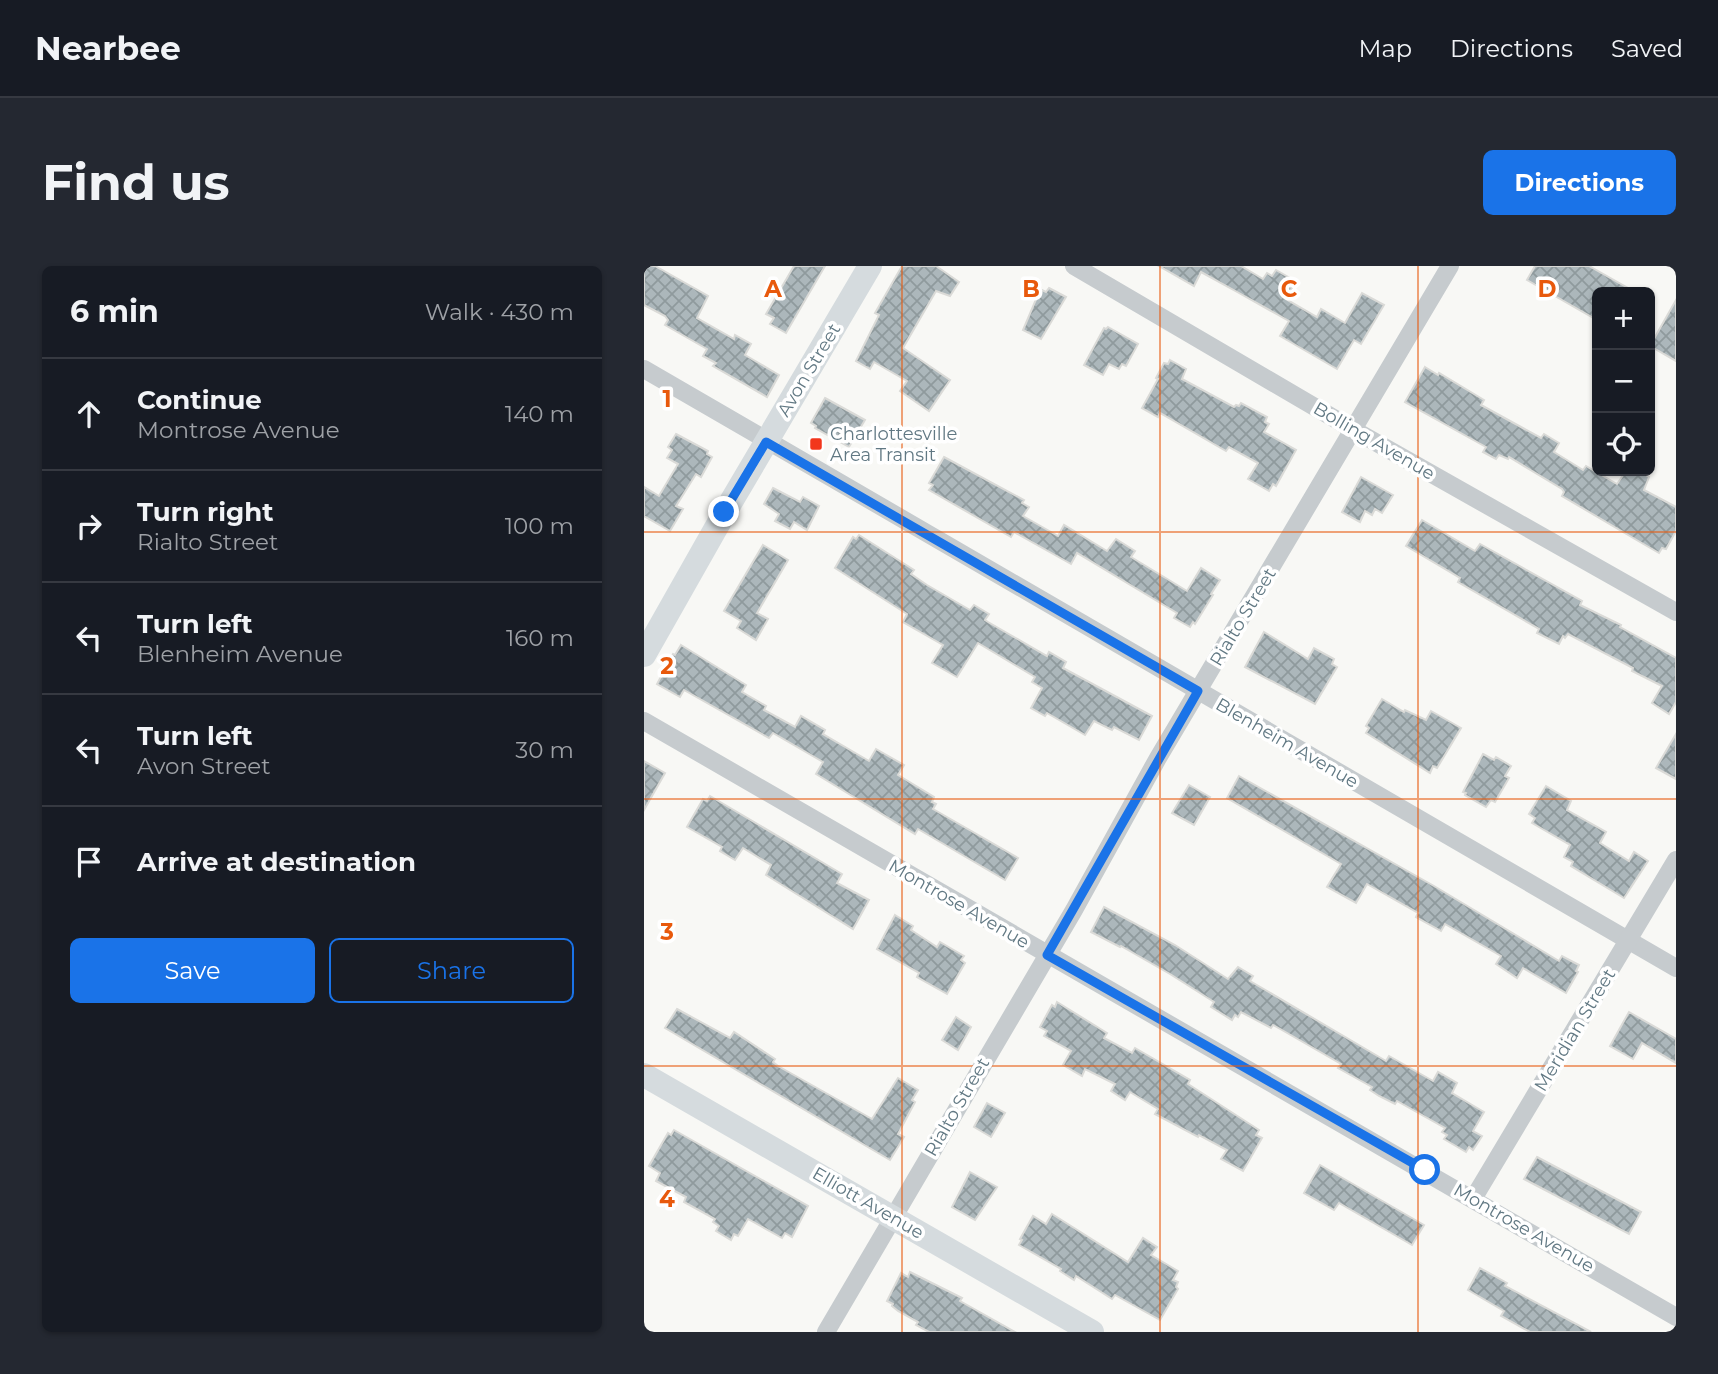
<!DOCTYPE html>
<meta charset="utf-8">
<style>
body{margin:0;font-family:Montserrat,sans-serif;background:#242831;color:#f1f3f6}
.controls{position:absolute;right:21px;top:21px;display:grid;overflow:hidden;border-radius:10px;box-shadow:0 2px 5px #0004}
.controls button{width:63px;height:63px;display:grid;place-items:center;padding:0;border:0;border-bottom:2px solid #363941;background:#171b24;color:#f1f3f6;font:35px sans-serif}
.stop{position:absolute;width:21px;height:21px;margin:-16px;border:5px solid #1a73e8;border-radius:50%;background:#fff}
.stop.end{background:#1a73e8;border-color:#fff;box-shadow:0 2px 7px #0008}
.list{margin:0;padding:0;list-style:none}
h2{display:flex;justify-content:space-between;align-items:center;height:91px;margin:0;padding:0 28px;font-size:30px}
h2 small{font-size:23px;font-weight:400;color:#9ea1a6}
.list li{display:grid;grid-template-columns:46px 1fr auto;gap:21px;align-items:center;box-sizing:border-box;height:112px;padding:0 28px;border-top:2px solid #363941}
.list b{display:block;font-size:26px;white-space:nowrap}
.list p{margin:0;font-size:23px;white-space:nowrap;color:#9ea1a6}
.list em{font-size:23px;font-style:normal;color:#9ea1a6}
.actions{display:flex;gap:14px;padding:21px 28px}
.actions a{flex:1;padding:16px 0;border:2px solid #1a73e8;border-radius:10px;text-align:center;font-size:24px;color:#1a73e8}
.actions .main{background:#1a73e8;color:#fff}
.icon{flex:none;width:38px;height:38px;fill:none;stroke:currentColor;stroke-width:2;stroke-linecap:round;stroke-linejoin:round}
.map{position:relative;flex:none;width:1032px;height:1066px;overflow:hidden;border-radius:10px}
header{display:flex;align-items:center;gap:42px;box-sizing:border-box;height:98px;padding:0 35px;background:#171b24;border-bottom:2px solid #363941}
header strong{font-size:33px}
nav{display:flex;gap:38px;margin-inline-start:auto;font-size:24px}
.intro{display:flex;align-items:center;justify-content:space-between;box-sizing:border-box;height:168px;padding:0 42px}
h1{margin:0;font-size:49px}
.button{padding:18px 32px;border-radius:10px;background:#1a73e8;color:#fff;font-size:24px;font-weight:700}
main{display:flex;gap:42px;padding:0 42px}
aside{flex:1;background:#171b24;border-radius:10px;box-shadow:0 2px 5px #0004}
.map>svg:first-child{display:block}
.building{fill:url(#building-cross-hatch);stroke:#dadad7;stroke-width:2}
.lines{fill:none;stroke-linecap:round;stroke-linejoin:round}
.street{stroke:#c6cbce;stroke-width:18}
.secondary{stroke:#d5dbde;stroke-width:24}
.route{stroke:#1a73e8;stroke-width:9}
.grid{fill:none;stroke:#e8590c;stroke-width:2;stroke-opacity:0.55}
.poi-dot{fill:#f2361c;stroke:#fff;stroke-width:2.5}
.labels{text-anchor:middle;stroke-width:7;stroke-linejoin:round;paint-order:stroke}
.street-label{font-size:18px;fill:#617883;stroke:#fff}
.poi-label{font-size:18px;fill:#617883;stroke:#fff;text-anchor:start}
.grid-label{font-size:23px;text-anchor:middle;font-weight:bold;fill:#e8590c;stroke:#fff;stroke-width:7;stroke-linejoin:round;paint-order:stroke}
</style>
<header>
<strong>Nearbee</strong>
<nav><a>Map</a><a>Directions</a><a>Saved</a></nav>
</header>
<div class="intro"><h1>Find us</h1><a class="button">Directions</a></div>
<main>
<aside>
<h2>6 min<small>Walk · 430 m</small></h2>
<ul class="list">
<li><svg class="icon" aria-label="ahead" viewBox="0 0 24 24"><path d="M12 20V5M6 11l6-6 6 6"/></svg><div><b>Continue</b><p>Montrose Avenue</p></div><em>140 m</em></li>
<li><svg class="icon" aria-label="right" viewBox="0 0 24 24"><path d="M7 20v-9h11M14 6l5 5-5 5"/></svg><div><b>Turn right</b><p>Rialto Street</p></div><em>100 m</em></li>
<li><svg class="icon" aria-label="left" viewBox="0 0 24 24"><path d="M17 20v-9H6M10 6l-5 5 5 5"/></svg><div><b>Turn left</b><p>Blenheim Avenue</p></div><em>160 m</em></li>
<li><svg class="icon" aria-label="left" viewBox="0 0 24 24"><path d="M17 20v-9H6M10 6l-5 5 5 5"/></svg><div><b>Turn left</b><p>Avon Street</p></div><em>30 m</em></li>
<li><svg class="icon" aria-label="arrive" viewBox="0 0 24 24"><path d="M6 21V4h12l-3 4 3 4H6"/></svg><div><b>Arrive at destination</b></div></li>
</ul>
<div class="actions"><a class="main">Save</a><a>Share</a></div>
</aside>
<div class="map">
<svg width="1032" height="1066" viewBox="0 0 1032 1066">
<defs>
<pattern id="building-cross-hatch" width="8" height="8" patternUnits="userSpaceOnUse" patternTransform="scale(1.75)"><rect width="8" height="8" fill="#acb7bb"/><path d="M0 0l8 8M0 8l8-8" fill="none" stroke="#8f9a9d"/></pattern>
</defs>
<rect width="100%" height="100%" fill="#f8f8f5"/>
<g class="building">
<path d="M0 0H11L64 30 53 52 90 73 91 69 107 78 101 89 135 109 123 131 69 100 72 97 59 90 63 83 21 59 24 54 21 50 0 39Z"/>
<path d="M150 0H181L142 67 126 58 130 52 122 48Z"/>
<path d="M258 0H292L315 16 306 30 292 25 259 82 306 114 285 145 256 125 263 115 230 96 226 103 212 95 235 49 231 47Z"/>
<path d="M515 0H597L619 13 623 7 628 10 632 4 646 12 642 18 648 22 642 33 673 51 677 43 701 57 718 27 740 39 717 78 710 74 693 103 636 70 645 55 595 27 557 6 550 20Z"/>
<path d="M891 0H945L991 26H953V54L883 14Z"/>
<path d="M405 22 422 31 397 73 379 64 393 31 398 24 402 26Z"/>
<path d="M1032 34V95L1006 80Z"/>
<path d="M464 61 494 78 482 100 478 98 475 103 465 98 459 109 440 99 460 62 462 63Z"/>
<path d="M526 94 542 103 538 113 590 141 592 139 595 140 597 137 623 151 621 156 625 158 620 166 652 184 632 220 629 218 625 225 604 213 614 197 585 181 582 185 516 147 514 151 498 142 514 113 512 112 520 97 524 98Z"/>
<path d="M781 101 794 109 795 107 840 134 837 139 897 172 900 168 915 177 910 186 939 204 942 200 973 218 982 205H995L1005 211 1000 224 1032 241V265L1022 283 1018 282 1015 287 996 276 918 230 920 226 918 223 865 191 864 193 855 189 852 193 839 186 842 181 761 136Z"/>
<path d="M181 132 221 154 205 181 171 162 172 160 167 157Z"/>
<path d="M32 168 64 185 63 188 68 191 57 211 52 208 32 240 39 243 26 265 0 250V221L15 230 34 198 23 192 28 184 24 181Z"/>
<path d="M300 191 380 234 378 237 385 241 379 250 414 270 420 259 463 285 472 273 491 285 487 291 543 325 557 302 576 314 567 328 569 329 551 358 549 356 546 361 530 352 533 347 433 287 427 298 370 266 367 271 285 224 289 219 285 217Z"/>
<path d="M717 211 749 229 738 247 731 243 728 249 721 245 716 256 698 246Z"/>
<path d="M129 222 156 236 159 231 175 240 163 264 150 256 146 263 131 255 135 248 120 238Z"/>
<path d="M778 254 831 285 836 278 938 335 936 339 977 359 976 361 1032 392V436L1025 448 1008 437 1018 420 988 405 989 402 924 368 921 372 919 370 915 378 893 367 895 363 814 316 816 312 762 280Z"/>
<path d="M215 269 270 304 267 308 283 319 326 344 330 339 345 348 341 354 344 356 403 390 405 386 422 396 419 402 508 450 495 474 470 461 468 464 450 455 441 469 403 447 401 450 387 442 398 422 388 416 391 411 334 377 313 411 288 397 299 379 259 356 263 348 191 302 209 271 212 273Z"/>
<path d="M119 279 144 294 113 347 124 353 112 374 93 362 97 355 80 345Z"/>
<path d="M620 366 664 393 670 382 690 393 688 398 693 401 671 438 601 401Z"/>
<path d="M37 379 102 419 98 426 122 440 120 444 151 461 157 450 181 464 179 468 225 495 232 483 260 499 254 509 290 531 288 536 292 538 289 543 374 592 361 614 274 563 271 568 172 508 179 496 129 467 125 472 40 424 36 431 13 418 29 388 31 389Z"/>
<path d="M738 433 760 446 761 444 782 454 787 445 817 462 793 502 789 500 786 507 722 467 725 462 722 460Z"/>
<path d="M1032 468V513L1012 502Z"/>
<path d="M839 488 850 494 852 491 867 500 861 510 865 512 851 536 847 534 842 541 821 529 822 527 819 526Z"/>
<path d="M0 495 21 507 0 544Z"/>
<path d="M595 510 790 620 915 695 918 690 935 699 932 705 934 706 922 727 879 702 873 712 852 698 857 690 801 658 797 665 772 651 774 647 723 618 712 637 683 621 697 598 583 532Z"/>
<path d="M545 519 566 531 550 559 528 547Z"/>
<path d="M902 520 927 535 923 544 962 566 956 577 985 595 990 586 1004 595 980 632 927 600 929 596 920 591 926 579 888 557 891 552 885 548Z"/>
<path d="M66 530 198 608 193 617 225 634 209 663 122 609 127 599 99 582 91 594 76 585 78 581 43 561 59 533 63 535Z"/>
<path d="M460 641 531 679 584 713 594 701 609 710 606 715 742 795 745 790 789 815 794 806 813 817 808 827 840 846 829 865 838 870 829 884 825 881 822 886 800 873 803 869 798 866 801 862 753 835 751 838 735 830 726 824 728 821 694 802 697 798 638 764 629 759 627 762 597 746 594 751 591 749 588 754 567 741 570 736 567 734 526 708 477 680 476 681 447 666Z"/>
<path d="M251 649 269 660 267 664 293 681 296 676 320 690 317 694 321 697 303 728 273 711 275 707 233 683Z"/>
<path d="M413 736 463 767 460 772 488 787 491 782 546 814 544 818 615 864 612 869 618 872 599 905 577 893 583 884 555 869 554 871 511 848 514 843 486 826 481 834 467 825 471 818 441 803 438 810 419 799 427 785 400 770 403 765 396 761 408 739 411 741Z"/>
<path d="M33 743 86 772 90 766 131 793 129 796 134 800 228 853 254 812 274 824 268 834 271 836 254 868 260 871 246 894 21 762Z"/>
<path d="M985 746 1032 773V797L998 777 989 793 966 780Z"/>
<path d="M312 751 327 761 314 784 298 774Z"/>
<path d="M343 837 361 847 347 871 330 861Z"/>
<path d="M30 864 164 940 148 971 141 967 138 972 104 953 94 970 90 968 87 974 72 965 75 960 69 956 71 953 40 936 42 931 12 915 16 907 5 900 24 867 27 869Z"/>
<path d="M893 891 997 946 985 968 880 913Z"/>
<path d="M676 899 780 959 768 979 695 937 690 944 660 927Z"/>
<path d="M326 906 353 921 331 954 308 941Z"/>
<path d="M408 948 484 996 499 972 513 981 507 989 534 1005 529 1014 534 1016 532 1021 534 1023 516 1054 471 1029 468 1033 432 1010 430 1014 416 1005 417 1003 375 979 378 974 376 973 389 950 402 958Z"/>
<path d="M836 1002 863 1017 861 1020 947 1066H886L857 1050 860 1045 824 1024Z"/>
<path d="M266 1006 318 1032 316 1035 371 1066H285L272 1059 274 1056 254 1045 248 1040 249 1038 243 1035 257 1007 264 1011Z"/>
</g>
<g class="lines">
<g class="street">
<path d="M430 0 710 164 1032 346"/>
<path d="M0 103 1032 702"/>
<path d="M0 455C343 655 689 851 1032 1051"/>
<path d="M829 933 1032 594"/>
<path d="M182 1066 430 644 514 492 806 0"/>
</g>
<g class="secondary">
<path d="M0 389 81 246 226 0"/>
<path d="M0 809 448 1066"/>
</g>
</g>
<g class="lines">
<path class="route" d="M80 246 122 176 554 425 403 689 781 904"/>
</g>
<path class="grid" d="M258 0V1066M516 0V1066M774 0V1066M0 266H1032M0 533H1032M0 800H1032"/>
<rect class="poi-dot" x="165" y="171" width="14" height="14" rx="3.5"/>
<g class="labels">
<g class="street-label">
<text transform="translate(165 104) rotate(-59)" y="6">Avon Street</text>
<text transform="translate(730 175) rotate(30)" y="6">Bolling Avenue</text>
<text transform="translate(599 351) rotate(-59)" y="6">Rialto Street</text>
<text transform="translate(643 477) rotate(30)" y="6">Blenheim Avenue</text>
<text transform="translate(315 638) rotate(30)" y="6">Montrose Avenue</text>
<text transform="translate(931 764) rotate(-59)" y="6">Meridian Street</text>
<text transform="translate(313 841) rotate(-60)" y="6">Rialto Street</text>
<text transform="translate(224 937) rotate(30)" y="6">Elliott Avenue</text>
<text transform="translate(880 962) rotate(30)" y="6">Montrose Avenue</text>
</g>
<g class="poi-label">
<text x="186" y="174">Charlottesville<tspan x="186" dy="21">Area Transit</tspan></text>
</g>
</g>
<g class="grid-label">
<text x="129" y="31">A</text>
<text x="387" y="31">B</text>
<text x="645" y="31">C</text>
<text x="903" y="31">D</text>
<text x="23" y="141">1</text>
<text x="23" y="408">2</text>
<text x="23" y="674">3</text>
<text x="23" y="941">4</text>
</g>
</svg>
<div class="controls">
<button>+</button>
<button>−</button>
<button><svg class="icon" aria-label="locate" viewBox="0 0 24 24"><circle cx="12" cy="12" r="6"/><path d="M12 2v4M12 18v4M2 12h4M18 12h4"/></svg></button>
</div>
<div class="stop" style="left:781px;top:904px"></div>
<div class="stop end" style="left:80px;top:246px"></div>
</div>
</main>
